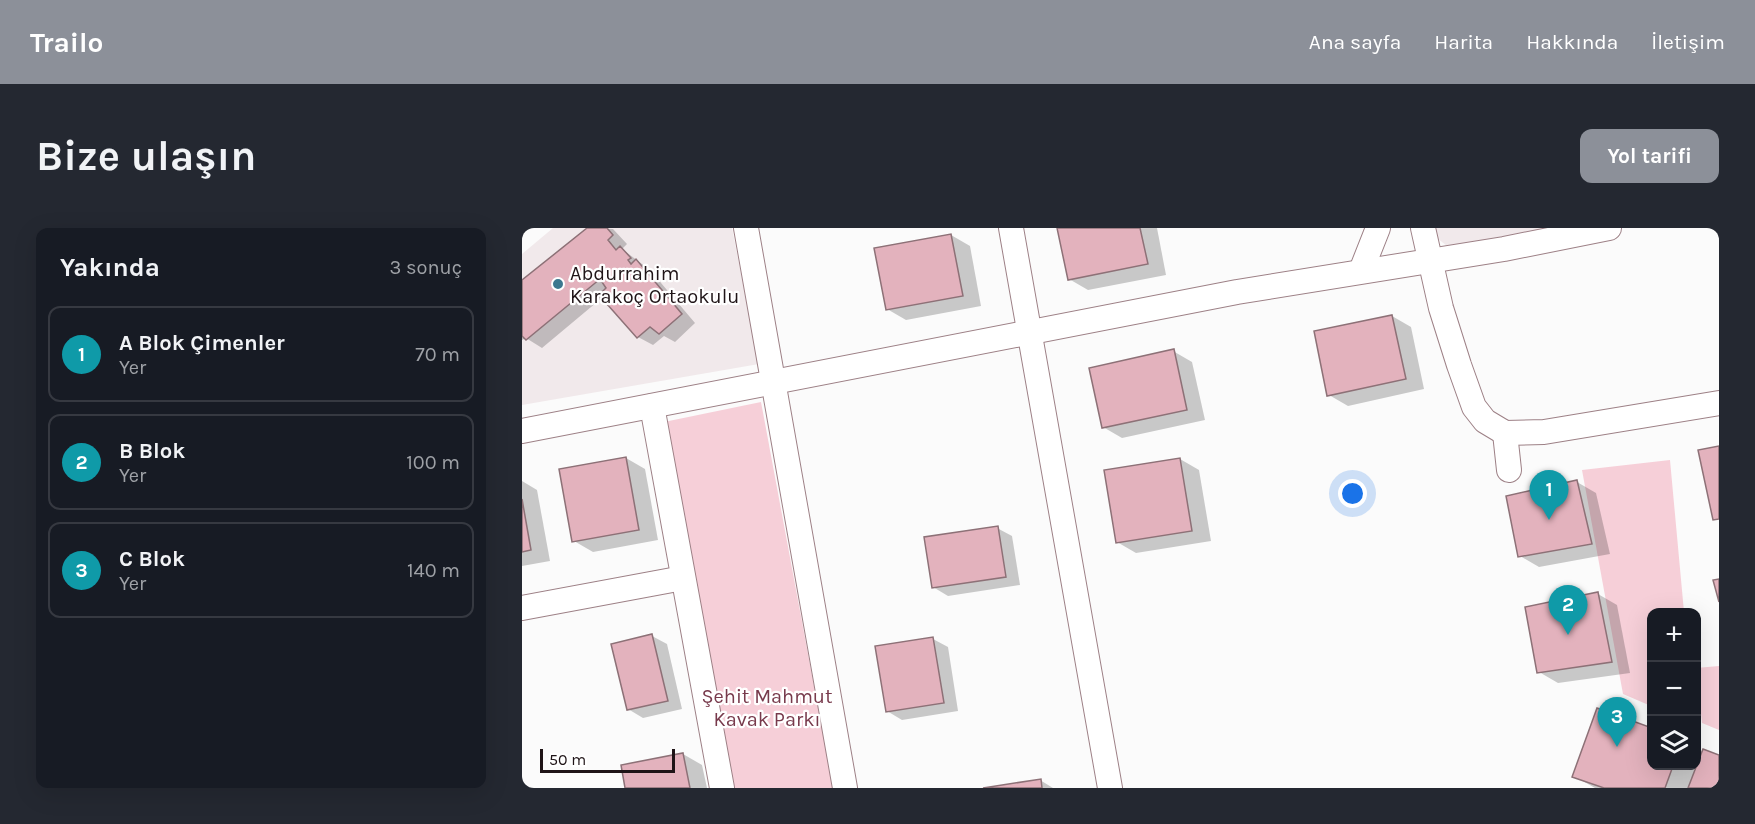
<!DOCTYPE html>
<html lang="tr">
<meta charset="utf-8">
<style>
body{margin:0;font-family:Karla,sans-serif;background:#242831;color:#f1f3f6}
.controls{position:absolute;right:18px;bottom:18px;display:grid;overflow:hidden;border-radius:12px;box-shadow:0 6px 24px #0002}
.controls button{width:54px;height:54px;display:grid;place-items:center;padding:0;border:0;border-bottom:2px solid #363941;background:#171b24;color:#f1f3f6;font:30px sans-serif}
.scale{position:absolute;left:18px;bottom:15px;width:135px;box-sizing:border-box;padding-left:6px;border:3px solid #1f1417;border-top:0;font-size:16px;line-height:21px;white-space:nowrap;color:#1f1417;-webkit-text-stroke:4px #fff;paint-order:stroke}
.you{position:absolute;left:831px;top:266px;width:21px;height:21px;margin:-15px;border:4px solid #fff;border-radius:50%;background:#1a73e8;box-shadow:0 0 0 9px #1a73e833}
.badge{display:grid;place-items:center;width:39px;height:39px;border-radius:50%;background:#8c9099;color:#fff;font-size:20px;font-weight:700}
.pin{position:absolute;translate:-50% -50px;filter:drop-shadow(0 2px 3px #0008)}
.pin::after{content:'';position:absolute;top:32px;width:21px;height:18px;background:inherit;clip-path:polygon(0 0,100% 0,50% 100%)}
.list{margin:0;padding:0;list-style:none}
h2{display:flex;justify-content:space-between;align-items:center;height:78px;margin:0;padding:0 24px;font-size:26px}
h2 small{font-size:20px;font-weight:400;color:#9ea1a6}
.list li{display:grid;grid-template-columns:39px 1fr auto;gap:18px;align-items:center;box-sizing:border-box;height:96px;margin:0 12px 12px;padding:0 12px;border:2px solid #363941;border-radius:12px}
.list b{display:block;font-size:22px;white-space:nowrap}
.list p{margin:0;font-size:20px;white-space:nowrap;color:#9ea1a6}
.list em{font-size:20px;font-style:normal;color:#9ea1a6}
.icon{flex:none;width:33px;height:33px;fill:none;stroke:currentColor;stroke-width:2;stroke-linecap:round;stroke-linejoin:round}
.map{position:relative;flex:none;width:1197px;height:560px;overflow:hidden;border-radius:12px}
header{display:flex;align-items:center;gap:36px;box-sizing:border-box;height:84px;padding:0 30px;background:#8c9099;color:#fff}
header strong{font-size:28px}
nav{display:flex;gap:33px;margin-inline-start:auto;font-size:21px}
.intro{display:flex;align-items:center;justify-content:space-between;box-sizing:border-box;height:144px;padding:0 36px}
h1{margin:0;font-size:42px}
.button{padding:15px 27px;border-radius:12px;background:#8c9099;color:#fff;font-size:21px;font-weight:700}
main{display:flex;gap:36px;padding:0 36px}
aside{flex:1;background:#171b24;border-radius:12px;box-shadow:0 6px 24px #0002}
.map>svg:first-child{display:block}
.built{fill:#f1e9eb}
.green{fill:#f6cfd8}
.shadow{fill:#0003}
.building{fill:#e3b2bd;stroke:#8d7177;stroke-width:1.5}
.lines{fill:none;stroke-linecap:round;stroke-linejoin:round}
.minor-casing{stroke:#9d8086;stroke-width:26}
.minor{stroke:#fff;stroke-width:24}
.poi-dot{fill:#3c788f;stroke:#fff;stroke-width:2}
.labels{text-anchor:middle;stroke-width:4.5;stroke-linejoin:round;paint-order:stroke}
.poi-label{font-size:20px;fill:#1f1417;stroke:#fff;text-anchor:start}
.park-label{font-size:20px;fill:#783a4c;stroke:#fff}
</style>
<header>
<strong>Trailo</strong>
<nav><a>Ana sayfa</a><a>Harita</a><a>Hakkında</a><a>İletişim</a></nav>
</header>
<div class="intro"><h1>Bize ulaşın</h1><a class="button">Yol tarifi</a></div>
<main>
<aside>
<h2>Yakında<small>3 sonuç</small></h2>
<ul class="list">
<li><span class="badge" style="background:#0f9aa8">1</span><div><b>A Blok Çimenler</b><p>Yer</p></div><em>70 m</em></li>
<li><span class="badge" style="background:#0f9aa8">2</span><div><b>B Blok</b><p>Yer</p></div><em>100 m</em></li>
<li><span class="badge" style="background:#0f9aa8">3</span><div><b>C Blok</b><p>Yer</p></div><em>140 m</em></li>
</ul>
</aside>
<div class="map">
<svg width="1197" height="560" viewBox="0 0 1197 560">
<rect width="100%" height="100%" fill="#fbfbfb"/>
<g class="built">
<path d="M31 0H210L237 136 0 177V26Z"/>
<path d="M914 0H1033L930 22 915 10Z"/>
</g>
<g class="green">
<path d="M239 174 311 560H209L142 194Z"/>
<path d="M1148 232 1162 384 1130 385 1129 478 1101 466 1060 242Z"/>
<path d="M1197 438V502L1180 495 1174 440Z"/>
</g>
<g class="shadow">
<path d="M67 0 91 1 105 16 100 21 128 42 173 95 153 114 142 108 131 117 116 109 81 69 20 120 4 110 0 112V54Z"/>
<path d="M537 0H635L644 47 566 62 547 51Z"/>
<path d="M429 7 448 18 459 78 384 92 365 81Z"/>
<path d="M870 88 889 99 902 161 826 178 807 167Z"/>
<path d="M651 123 670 134 683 192 600 210 581 199Z"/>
<path d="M104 230 123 241 136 312 71 324 52 313Z"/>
<path d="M658 231 677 242 689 313 614 325 595 314Z"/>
<path d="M0 253 15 262 28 333 0 338Z"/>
<path d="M1055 254 1074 265 1088 326 1017 339 998 328Z"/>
<path d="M475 300 490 308 498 357 426 368 411 359Z"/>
<path d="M1076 366 1095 377 1108 445 1036 455 1017 444Z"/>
<path d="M130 408 145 416 160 481 121 490 106 481Z"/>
<path d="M411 411 426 419 436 483 380 492 365 483Z"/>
<path d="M1174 521 1197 529V560H1073L1052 548 1130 538H1174Z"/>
<path d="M161 526 180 537 185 560H105L100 538Z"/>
<path d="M518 552 531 560H471Z"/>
</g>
<g class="building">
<path d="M65 0H85L91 7 86 12 94 22 98 18 109 30 106 32 109 36 114 31 160 86 137 106 128 99 115 110 77 67 84 60 78 51 4 112 0 108V52Z"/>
<path d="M535 0H618L626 36 546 52Z"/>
<path d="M429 6 441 68 364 82 352 20Z"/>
<path d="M870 87 884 151 805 168 792 103Z"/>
<path d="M652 121 665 182 580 200 567 140Z"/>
<path d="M1197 218V291L1191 292 1176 222Z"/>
<path d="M104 229 117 302 50 314 37 241Z"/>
<path d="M658 230 670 303 594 315 582 242Z"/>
<path d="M1055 252 1070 316 996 329 984 268Z"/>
<path d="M0 271 9 322 0 324Z"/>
<path d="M476 298 484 349 410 360 402 309Z"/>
<path d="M1197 351V374L1191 352Z"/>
<path d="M1076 364 1090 434 1015 445 1003 379Z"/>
<path d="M130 406 146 473 105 482 89 416Z"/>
<path d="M411 409 422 475 364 484 353 418Z"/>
<path d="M1075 480 1130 500V538H1151L1143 560H1082L1050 549Z"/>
<path d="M1181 521 1197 527V560H1166Z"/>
<path d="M161 525 168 560H103L99 537Z"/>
<path d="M519 551 520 560H461Z"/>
</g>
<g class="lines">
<defs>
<g id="minor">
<path d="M224 0 323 560"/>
<path d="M489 0 588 560"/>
<path d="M901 0 919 80 937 137 952 179 963 193 983 205 1022 204 1197 175"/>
<path d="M839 43 856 0"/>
<path d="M130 178 200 560"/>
<path d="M0 203 715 64 982 21 1087 0"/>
<path d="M983 205 987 242"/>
<path d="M0 380 161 350"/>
</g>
</defs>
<use href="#minor" class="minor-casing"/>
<use href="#minor" class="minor"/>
</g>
<circle class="poi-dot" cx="36" cy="56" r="6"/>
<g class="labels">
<g class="poi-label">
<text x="48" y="52">Abdurrahim<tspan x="48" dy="23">Karakoç Ortaokulu</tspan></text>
</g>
<g class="park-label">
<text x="245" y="475">Şehit Mahmut<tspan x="245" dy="23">Kavak Parkı</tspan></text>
</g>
</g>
</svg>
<div class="controls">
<button>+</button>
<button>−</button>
<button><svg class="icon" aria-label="layers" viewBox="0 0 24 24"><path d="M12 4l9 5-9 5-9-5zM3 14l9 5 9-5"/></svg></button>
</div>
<div class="scale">50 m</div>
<div class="you"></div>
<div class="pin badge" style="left:1027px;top:292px;background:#0f9aa8">1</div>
<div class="pin badge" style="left:1046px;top:407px;background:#0f9aa8">2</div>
<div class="pin badge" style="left:1095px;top:519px;background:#0f9aa8">3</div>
</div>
</main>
